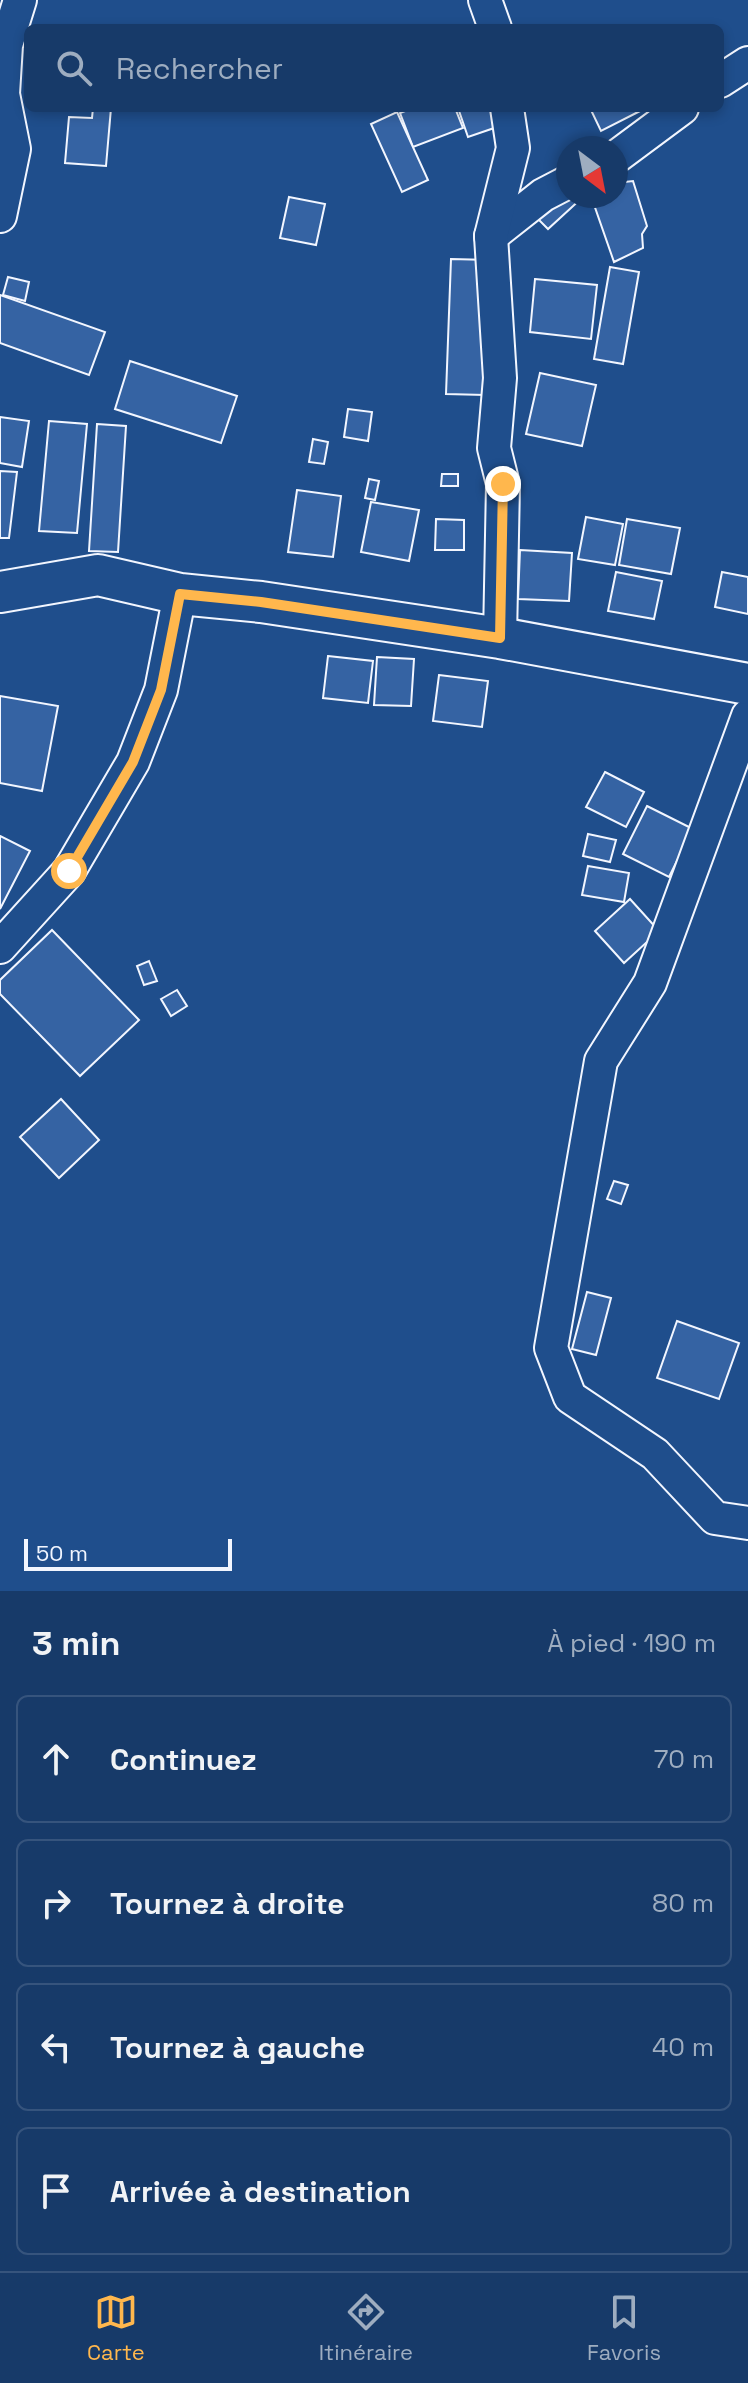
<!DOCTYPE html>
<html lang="fr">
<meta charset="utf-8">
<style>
body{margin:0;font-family:"Space Grotesk",sans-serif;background:#20416f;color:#f1f3f6}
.compass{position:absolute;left:556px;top:136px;width:72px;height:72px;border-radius:50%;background:#173a69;box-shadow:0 4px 12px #0003;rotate:148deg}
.scale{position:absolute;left:24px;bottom:20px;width:208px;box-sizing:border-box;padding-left:8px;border:4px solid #f2f6ff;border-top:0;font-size:22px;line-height:28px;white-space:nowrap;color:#f2f6ff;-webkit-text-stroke:6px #1f4e8c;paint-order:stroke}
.stop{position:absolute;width:24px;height:24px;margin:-18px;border:6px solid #ffb74d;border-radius:50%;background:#fff}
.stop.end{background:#ffb74d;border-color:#fff;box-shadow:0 2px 8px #0008}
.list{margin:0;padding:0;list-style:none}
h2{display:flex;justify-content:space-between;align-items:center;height:104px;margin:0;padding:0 32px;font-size:34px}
h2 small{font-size:26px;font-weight:400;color:#9eadc0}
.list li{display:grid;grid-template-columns:52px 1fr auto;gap:24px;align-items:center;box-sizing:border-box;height:128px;margin:0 16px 16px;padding:0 16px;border:2px solid #36547d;border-radius:12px}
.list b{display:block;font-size:30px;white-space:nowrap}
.list em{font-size:26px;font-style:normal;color:#9eadc0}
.icon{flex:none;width:44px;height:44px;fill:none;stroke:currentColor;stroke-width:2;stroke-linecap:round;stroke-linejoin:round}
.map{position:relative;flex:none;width:748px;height:1591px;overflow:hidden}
.search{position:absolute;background:#173a69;box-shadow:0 4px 12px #0003;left:24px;right:24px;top:24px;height:88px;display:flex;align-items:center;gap:20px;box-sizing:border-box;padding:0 28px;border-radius:12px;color:#9eadc0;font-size:30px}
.sheet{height:680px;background:#173a69}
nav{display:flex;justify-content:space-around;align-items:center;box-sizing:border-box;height:112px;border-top:2px solid #36547d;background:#173a69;font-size:22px;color:#9eadc0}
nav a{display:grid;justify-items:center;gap:4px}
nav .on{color:#ffb74d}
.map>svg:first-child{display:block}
.building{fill:#3563a3;stroke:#f2f6ff;stroke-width:2}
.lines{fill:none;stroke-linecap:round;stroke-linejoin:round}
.minor-casing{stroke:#f2f6ff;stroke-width:36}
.major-casing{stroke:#f2f6ff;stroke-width:44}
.minor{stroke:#1f4e8c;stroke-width:32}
.major{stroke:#1f4e8c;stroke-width:40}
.route{stroke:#ffb74d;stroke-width:10}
</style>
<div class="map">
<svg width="748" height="1591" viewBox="0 0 748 1591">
<rect width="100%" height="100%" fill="#1f4e8c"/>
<g class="building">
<path d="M93 108H111L106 166 65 163 69 117 92 118Z"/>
<path d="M413 108H455L463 128 413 147 400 113Z"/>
<path d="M458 108H491L497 127 468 137Z"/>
<path d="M590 108H646L601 131Z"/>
<path d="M397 112 428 180 402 192 371 124Z"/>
<path d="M633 181 647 226 642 234 643 248 614 262 591 196H616V183Z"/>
<path d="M568 196H584L548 229 536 217Z"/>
<path d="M289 197 325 204 316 245 280 238Z"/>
<path d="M451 259 490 260 485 395 446 394Z"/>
<path d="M610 267 639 272 623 364 594 359Z"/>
<path d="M8 277 29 282 25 301 3 295Z"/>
<path d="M535 279 597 285 591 339 530 332Z"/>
<path d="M0 295 105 332 89 375 0 343Z"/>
<path d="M130 361 237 396 221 443 115 409Z"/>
<path d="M540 373 596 385 582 446 526 434Z"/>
<path d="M348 409 372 412 368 441 344 437Z"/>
<path d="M0 417 29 421 22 467 0 463Z"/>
<path d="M49 421 87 424 77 533 39 531Z"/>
<path d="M97 424 126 426 118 552 89 551Z"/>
<path d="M313 439 328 442 324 464 309 462Z"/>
<path d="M0 471 17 472 9 538H0Z"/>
<path d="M442 474H458V486H441Z"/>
<path d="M369 479 379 481 375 500 365 498Z"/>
<path d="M297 490 341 496 333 557 288 552Z"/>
<path d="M371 502 419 510 409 561 361 552Z"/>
<path d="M586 517 623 524 615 565 578 559Z"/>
<path d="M436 519 464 520V550H435Z"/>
<path d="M627 519 680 528 671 574 619 565Z"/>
<path d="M520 550 572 553 569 601 518 599Z"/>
<path d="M616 572 662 581 654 619 608 611Z"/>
<path d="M722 572 748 577V614L715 607Z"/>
<path d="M328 656 373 661 368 703 323 698Z"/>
<path d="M377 657 414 659 411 706 374 705Z"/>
<path d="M439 675 488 681 482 727 433 721Z"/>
<path d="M0 696 58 706 42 791 0 783Z"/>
<path d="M605 772 644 792 626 827 586 807Z"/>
<path d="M647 806 693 829 669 877 623 854Z"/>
<path d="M588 834 616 840 610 862 583 856Z"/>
<path d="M0 836 30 851 0 909Z"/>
<path d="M588 866 629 873 624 902 582 895Z"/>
<path d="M630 899 659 931 624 963 595 931Z"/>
<path d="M52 930 139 1020 80 1076 0 994V980Z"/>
<path d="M149 961 157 981 144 985 137 966Z"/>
<path d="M177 990 187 1006 171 1016 161 999Z"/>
<path d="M61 1099 99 1140 59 1178 20 1137Z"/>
<path d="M614 1181 628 1185 621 1204 607 1199Z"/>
<path d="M587 1292 611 1298 596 1355 572 1349Z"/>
<path d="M677 1321 739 1343 719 1399 657 1378Z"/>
</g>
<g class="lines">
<defs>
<g id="minor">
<path d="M485 0 495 28"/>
<path d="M720 81 748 63"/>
<path d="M616 157 682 108"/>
<path d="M0 216 14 149 3 94 6 45 20 0"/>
<path d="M491 236 543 195 568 182"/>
<path d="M500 638 503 484 494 448 500 378 491 236 513 148 507 108"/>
<path d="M748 716 650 983 601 1061 551 1348 570 1397 655 1454 715 1518 748 1523"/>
<path d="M0 947 69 871 133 762 161 690 180 594"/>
</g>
<path id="major" d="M0 592 98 575 180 594 261 602 500 638 748 684"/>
</defs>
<use href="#minor" class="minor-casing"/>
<use href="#major" class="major-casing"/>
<use href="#minor" class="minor"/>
<use href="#major" class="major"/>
</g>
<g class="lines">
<path class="route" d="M69 871 133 762 161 690 180 594 261 602 500 638 503 484"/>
</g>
</svg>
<svg class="compass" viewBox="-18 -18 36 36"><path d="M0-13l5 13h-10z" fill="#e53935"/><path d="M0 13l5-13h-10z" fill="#9eadc0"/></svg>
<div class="scale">50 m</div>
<div class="stop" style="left:69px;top:871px"></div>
<div class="stop end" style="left:503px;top:484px"></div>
<div class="search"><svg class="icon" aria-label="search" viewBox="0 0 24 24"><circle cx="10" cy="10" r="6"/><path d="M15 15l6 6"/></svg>Rechercher</div>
</div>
<section class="sheet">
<h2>3 min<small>À pied · 190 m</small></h2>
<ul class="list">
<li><svg class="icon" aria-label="ahead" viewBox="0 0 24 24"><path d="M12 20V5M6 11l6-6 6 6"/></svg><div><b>Continuez</b></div><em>70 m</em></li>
<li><svg class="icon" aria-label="right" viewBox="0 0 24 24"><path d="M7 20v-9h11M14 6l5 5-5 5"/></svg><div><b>Tournez à droite</b></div><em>80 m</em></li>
<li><svg class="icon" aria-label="left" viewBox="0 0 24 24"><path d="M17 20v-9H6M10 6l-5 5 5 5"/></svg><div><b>Tournez à gauche</b></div><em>40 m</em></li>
<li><svg class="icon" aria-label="arrive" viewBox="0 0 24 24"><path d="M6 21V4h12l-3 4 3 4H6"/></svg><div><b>Arrivée à destination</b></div></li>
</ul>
</section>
<nav>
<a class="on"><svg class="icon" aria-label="map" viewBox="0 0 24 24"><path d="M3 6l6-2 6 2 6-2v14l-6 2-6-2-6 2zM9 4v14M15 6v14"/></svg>Carte</a>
<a><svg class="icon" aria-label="directions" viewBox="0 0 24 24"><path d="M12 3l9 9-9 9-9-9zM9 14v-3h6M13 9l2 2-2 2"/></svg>Itinéraire</a>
<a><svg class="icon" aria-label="saved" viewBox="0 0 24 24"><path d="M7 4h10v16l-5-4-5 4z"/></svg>Favoris</a>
</nav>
